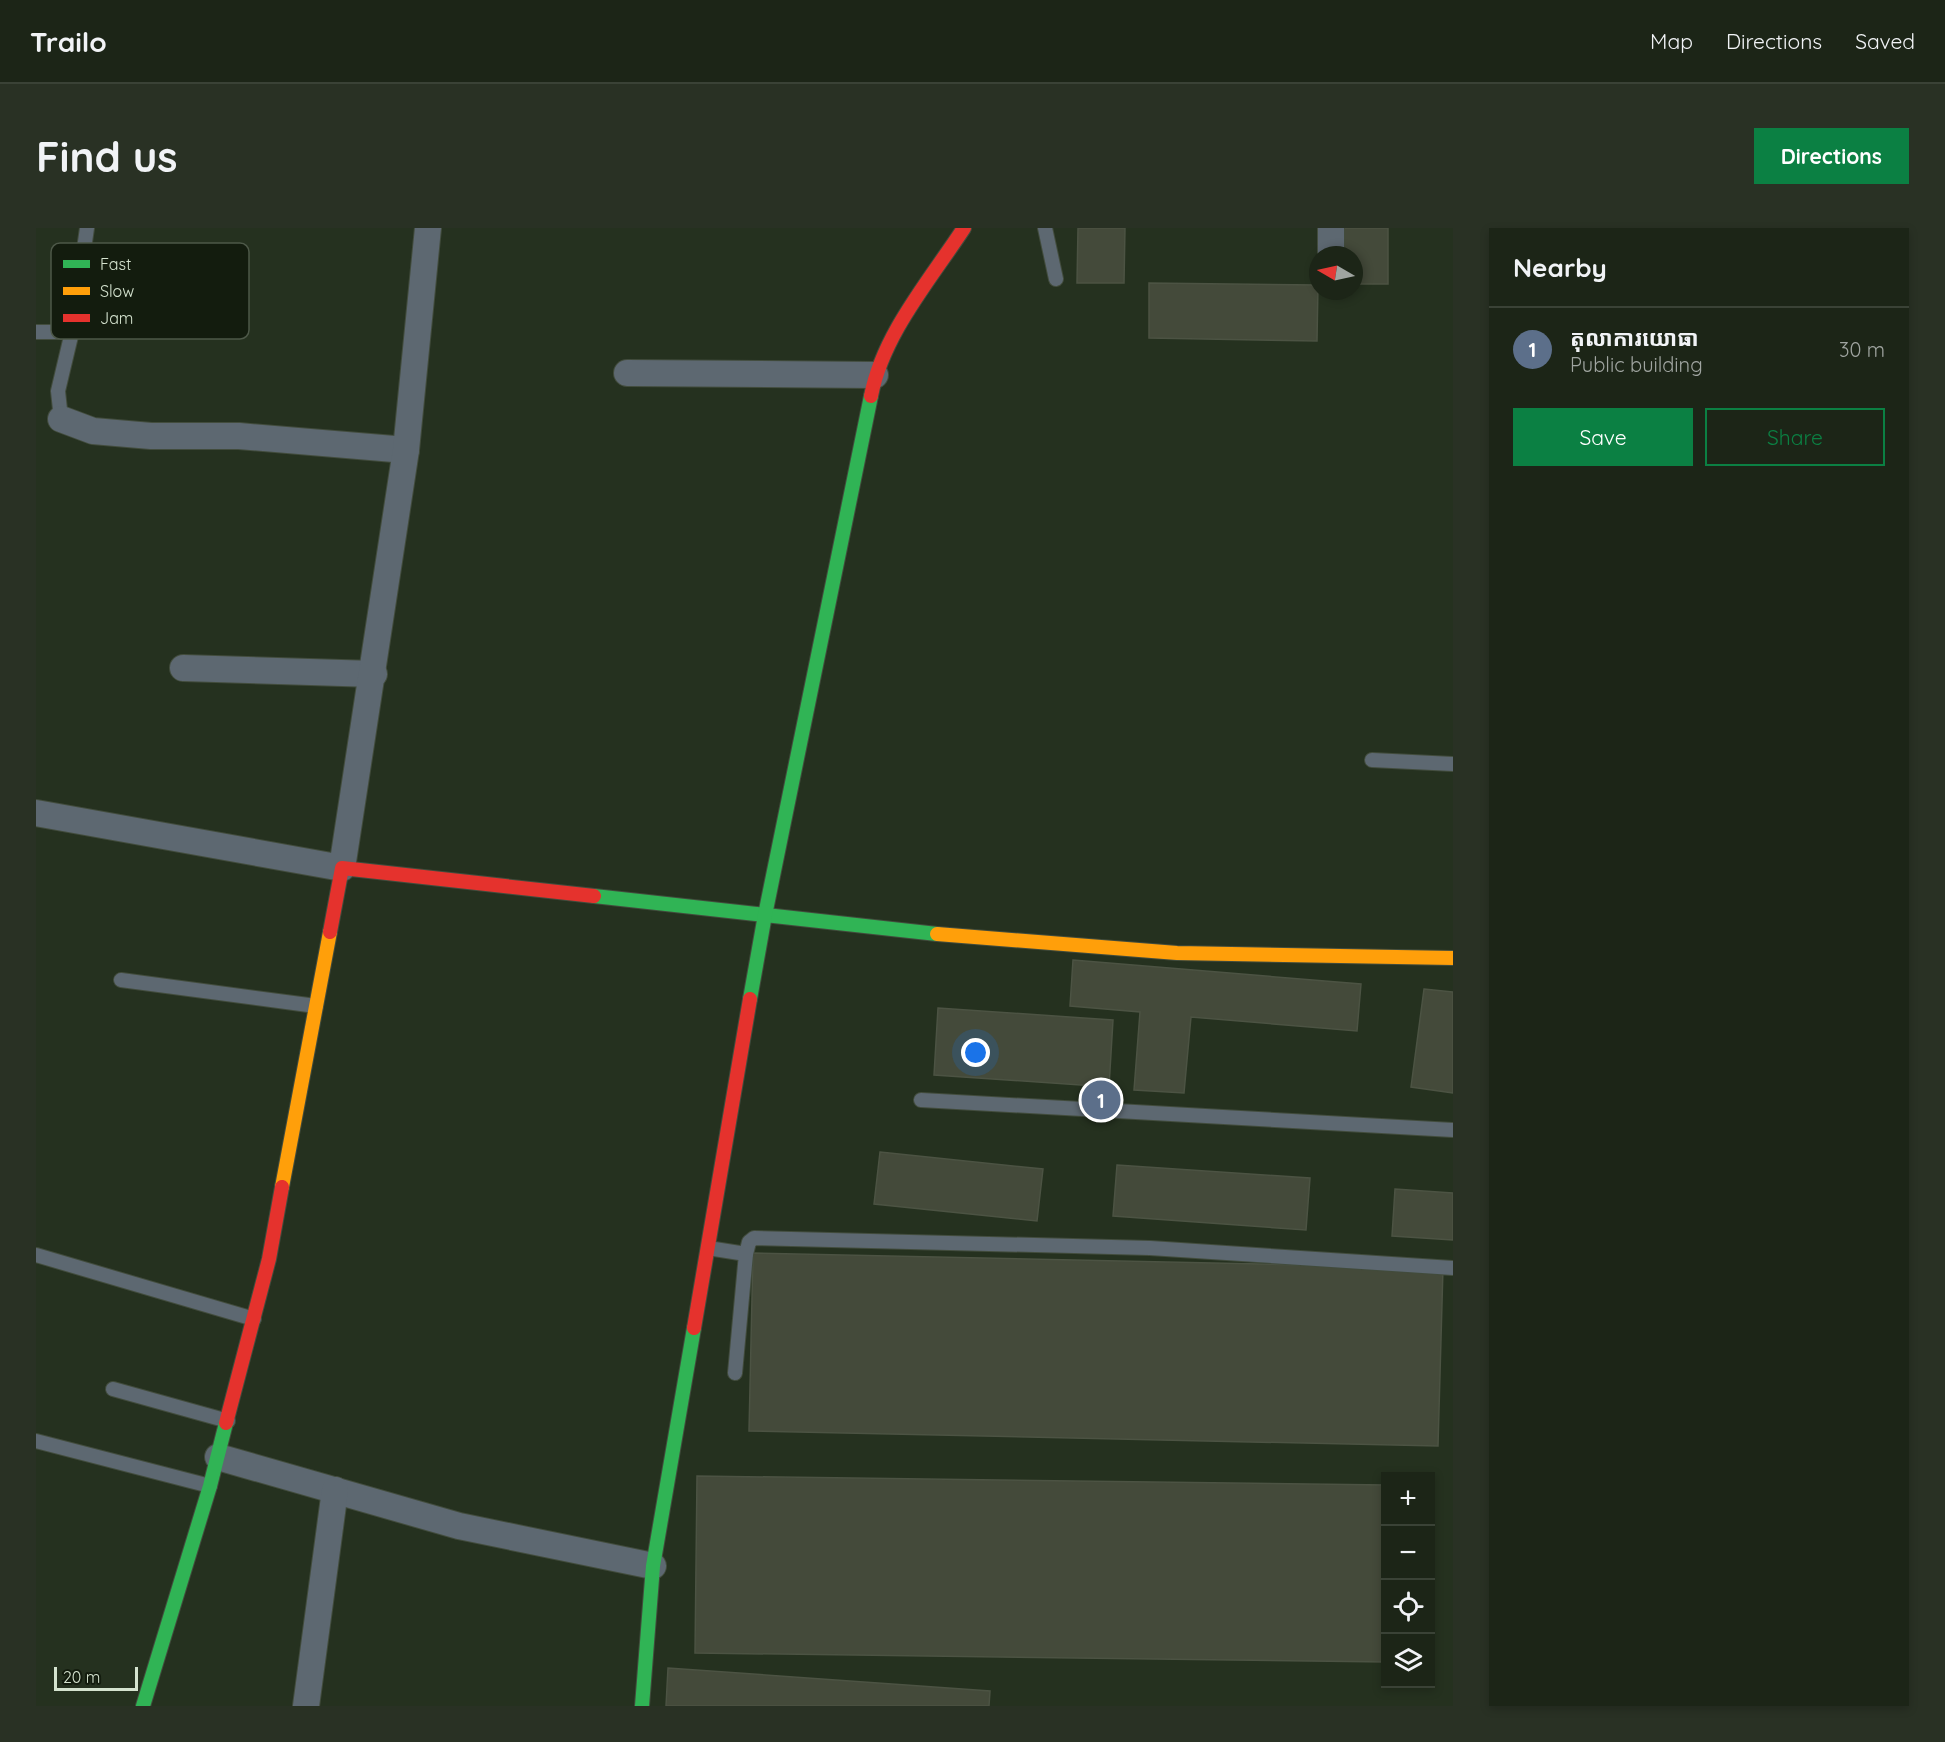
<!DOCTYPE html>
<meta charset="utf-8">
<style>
body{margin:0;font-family:Quicksand,"Noto Sans Khmer",sans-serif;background:#293124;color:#f1f3f6}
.controls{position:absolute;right:18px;bottom:18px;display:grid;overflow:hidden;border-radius:0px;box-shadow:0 3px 9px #0003}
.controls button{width:54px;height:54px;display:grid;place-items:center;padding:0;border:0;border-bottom:2px solid #3a4236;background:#1c2517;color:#f1f3f6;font:30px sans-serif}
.compass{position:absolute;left:1273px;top:18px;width:54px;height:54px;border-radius:50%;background:#1c2517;box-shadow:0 3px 9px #0003;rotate:279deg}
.scale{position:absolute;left:18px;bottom:15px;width:84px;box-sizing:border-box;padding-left:6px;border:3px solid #d5e3cf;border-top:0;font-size:16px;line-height:21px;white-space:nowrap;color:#d5e3cf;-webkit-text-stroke:4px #131c0e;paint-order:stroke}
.you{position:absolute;left:940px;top:825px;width:21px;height:21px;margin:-15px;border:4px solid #fff;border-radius:50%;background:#1a73e8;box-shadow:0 0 0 9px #1a73e833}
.badge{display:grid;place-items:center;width:39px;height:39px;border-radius:50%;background:#0b8043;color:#fff;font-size:20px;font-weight:700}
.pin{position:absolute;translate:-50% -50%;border:3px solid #fff;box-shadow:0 2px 6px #0006}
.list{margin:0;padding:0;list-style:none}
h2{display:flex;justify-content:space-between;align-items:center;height:78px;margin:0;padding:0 24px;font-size:26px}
h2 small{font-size:20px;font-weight:400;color:#a0a5a1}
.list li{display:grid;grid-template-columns:39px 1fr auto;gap:18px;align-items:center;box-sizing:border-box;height:84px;padding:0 24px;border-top:2px solid #3a4236}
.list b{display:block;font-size:22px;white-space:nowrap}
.list p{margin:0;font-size:20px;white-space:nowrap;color:#a0a5a1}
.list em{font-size:20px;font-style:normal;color:#a0a5a1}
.actions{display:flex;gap:12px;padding:18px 24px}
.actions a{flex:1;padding:14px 0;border:2px solid #0b8043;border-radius:0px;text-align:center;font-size:21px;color:#0b8043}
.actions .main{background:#0b8043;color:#fff}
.icon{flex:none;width:33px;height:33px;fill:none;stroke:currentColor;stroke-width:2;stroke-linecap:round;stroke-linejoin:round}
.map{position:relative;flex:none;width:1417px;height:1478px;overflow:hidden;border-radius:0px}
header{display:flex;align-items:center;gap:36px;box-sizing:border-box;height:84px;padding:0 30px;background:#1c2517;border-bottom:2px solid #3a4236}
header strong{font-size:28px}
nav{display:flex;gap:33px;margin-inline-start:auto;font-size:21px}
.intro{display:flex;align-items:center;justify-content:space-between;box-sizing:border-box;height:144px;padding:0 36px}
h1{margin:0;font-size:42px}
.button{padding:15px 27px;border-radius:0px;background:#0b8043;color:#fff;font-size:21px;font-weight:700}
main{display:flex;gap:36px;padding:0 36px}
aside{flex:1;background:#1c2517;border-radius:0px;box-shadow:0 3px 9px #0003}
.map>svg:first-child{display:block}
.building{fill:#444a3a;stroke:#4c5343;stroke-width:1.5}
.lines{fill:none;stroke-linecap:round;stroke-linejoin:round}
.lane-casing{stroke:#424c3d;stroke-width:16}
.street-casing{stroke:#424c3d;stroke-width:28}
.fast-casing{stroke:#424c3d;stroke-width:16}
.slow-casing{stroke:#424c3d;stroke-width:16}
.jam-casing{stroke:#424c3d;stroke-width:16}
.lane{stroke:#5d6871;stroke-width:14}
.street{stroke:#5d6871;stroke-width:26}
.fast{stroke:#30b455;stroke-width:14}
.slow{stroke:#ff9f0a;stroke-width:14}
.jam{stroke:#e5322d;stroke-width:14}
.key{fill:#131c0e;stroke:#4d5848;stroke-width:1.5}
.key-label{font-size:16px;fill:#d5e3cf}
</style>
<header>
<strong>Trailo</strong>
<nav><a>Map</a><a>Directions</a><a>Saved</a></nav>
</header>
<div class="intro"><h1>Find us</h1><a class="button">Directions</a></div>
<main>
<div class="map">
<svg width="1417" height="1478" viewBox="0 0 1417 1478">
<rect width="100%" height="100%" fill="#25311f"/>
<g class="building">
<path d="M1042 0H1089L1088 55H1041Z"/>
<path d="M1305 0H1352V56H1318V27H1305Z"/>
<path d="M1113 55 1282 57 1281 113 1113 110Z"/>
<path d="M1037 732 1325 756 1321 803 1155 789 1148 865 1098 862 1104 784 1034 778Z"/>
<path d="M1388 761 1417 764V865L1375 859Z"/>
<path d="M902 780 1077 792 1073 859 898 847Z"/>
<path d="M844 924 1007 941 1001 993 838 976Z"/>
<path d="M1081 937 1274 950 1270 1002 1077 988Z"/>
<path d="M1359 961 1417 965V1012L1356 1008Z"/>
<path d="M717 1025 1407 1040 1402 1218 713 1203Z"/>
<path d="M661 1248 1350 1257V1434L659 1425Z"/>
<path d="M632 1440 954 1463 953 1478H630Z"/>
</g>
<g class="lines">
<defs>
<g id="lane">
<path d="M1009 0 1020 51"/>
<path d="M0 104H36"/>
<path d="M25 191 22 163 36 104 51 0"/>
<path d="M1336 532 1417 536"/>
<path d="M85 752 280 778"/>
<path d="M885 872 1417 902"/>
<path d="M672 1020 710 1026"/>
<path d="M0 1027 218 1091"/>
<path d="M699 1145 710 1026 713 1014 718 1010 1114 1020 1417 1040"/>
<path d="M77 1161 192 1193"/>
<path d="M0 1213 174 1258"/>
</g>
<g id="street">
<path d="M1295 27V0"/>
<path d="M591 145 839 147"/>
<path d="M25 191 57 203 115 208H203L370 222"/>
<path d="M147 440 338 446"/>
<path d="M0 585 306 640 370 222 392 0"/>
<path d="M182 1229 423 1298 617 1338"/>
<path d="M270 1478 299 1262"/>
</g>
<g id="fast">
<path d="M558 668 901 706"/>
<path d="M714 771 729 687 835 168"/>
<path d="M107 1478 174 1258 190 1195"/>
<path d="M606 1478 617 1338 658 1100"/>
</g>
<g id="slow">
<path d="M901 706 1141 725 1417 730"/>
<path d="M246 959 294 704"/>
</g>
<g id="jam">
<path d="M835 168C847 106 894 52 928 0"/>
<path d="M294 704 306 640 558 668"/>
<path d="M658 1100 714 771"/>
<path d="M190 1195 233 1031 246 959"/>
</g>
</defs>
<use href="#lane" class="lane-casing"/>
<use href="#street" class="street-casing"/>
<use href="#fast" class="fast-casing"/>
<use href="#slow" class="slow-casing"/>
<use href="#jam" class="jam-casing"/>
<use href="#lane" class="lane"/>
<use href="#street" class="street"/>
<use href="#fast" class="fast"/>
<use href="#slow" class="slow"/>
<use href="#jam" class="jam"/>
</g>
<rect x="15" y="15" width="198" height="96" rx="9" class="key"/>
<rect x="27" y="32" width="27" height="8" fill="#30b455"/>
<rect x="27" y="59" width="27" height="8" fill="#ff9f0a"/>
<rect x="27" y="86" width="27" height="8" fill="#e5322d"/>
<g class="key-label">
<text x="64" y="42">Fast</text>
<text x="64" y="69">Slow</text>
<text x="64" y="96">Jam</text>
</g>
</svg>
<div class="controls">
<button>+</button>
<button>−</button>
<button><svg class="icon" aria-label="locate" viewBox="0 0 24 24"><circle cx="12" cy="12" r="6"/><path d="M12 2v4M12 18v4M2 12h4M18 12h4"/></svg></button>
<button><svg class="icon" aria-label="layers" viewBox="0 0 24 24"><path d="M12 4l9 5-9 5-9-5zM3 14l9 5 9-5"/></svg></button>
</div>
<svg class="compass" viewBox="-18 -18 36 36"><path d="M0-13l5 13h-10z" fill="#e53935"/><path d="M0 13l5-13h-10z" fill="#a0a5a1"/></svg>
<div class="scale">20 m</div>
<div class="you"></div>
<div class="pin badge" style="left:1065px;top:872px;background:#5c6f8a">1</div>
</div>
<aside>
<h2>Nearby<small></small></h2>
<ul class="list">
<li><span class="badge" style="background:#5c6f8a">1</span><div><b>តុលាការយោធា</b><p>Public building</p></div><em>30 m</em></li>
</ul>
<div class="actions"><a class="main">Save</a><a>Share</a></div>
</aside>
</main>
